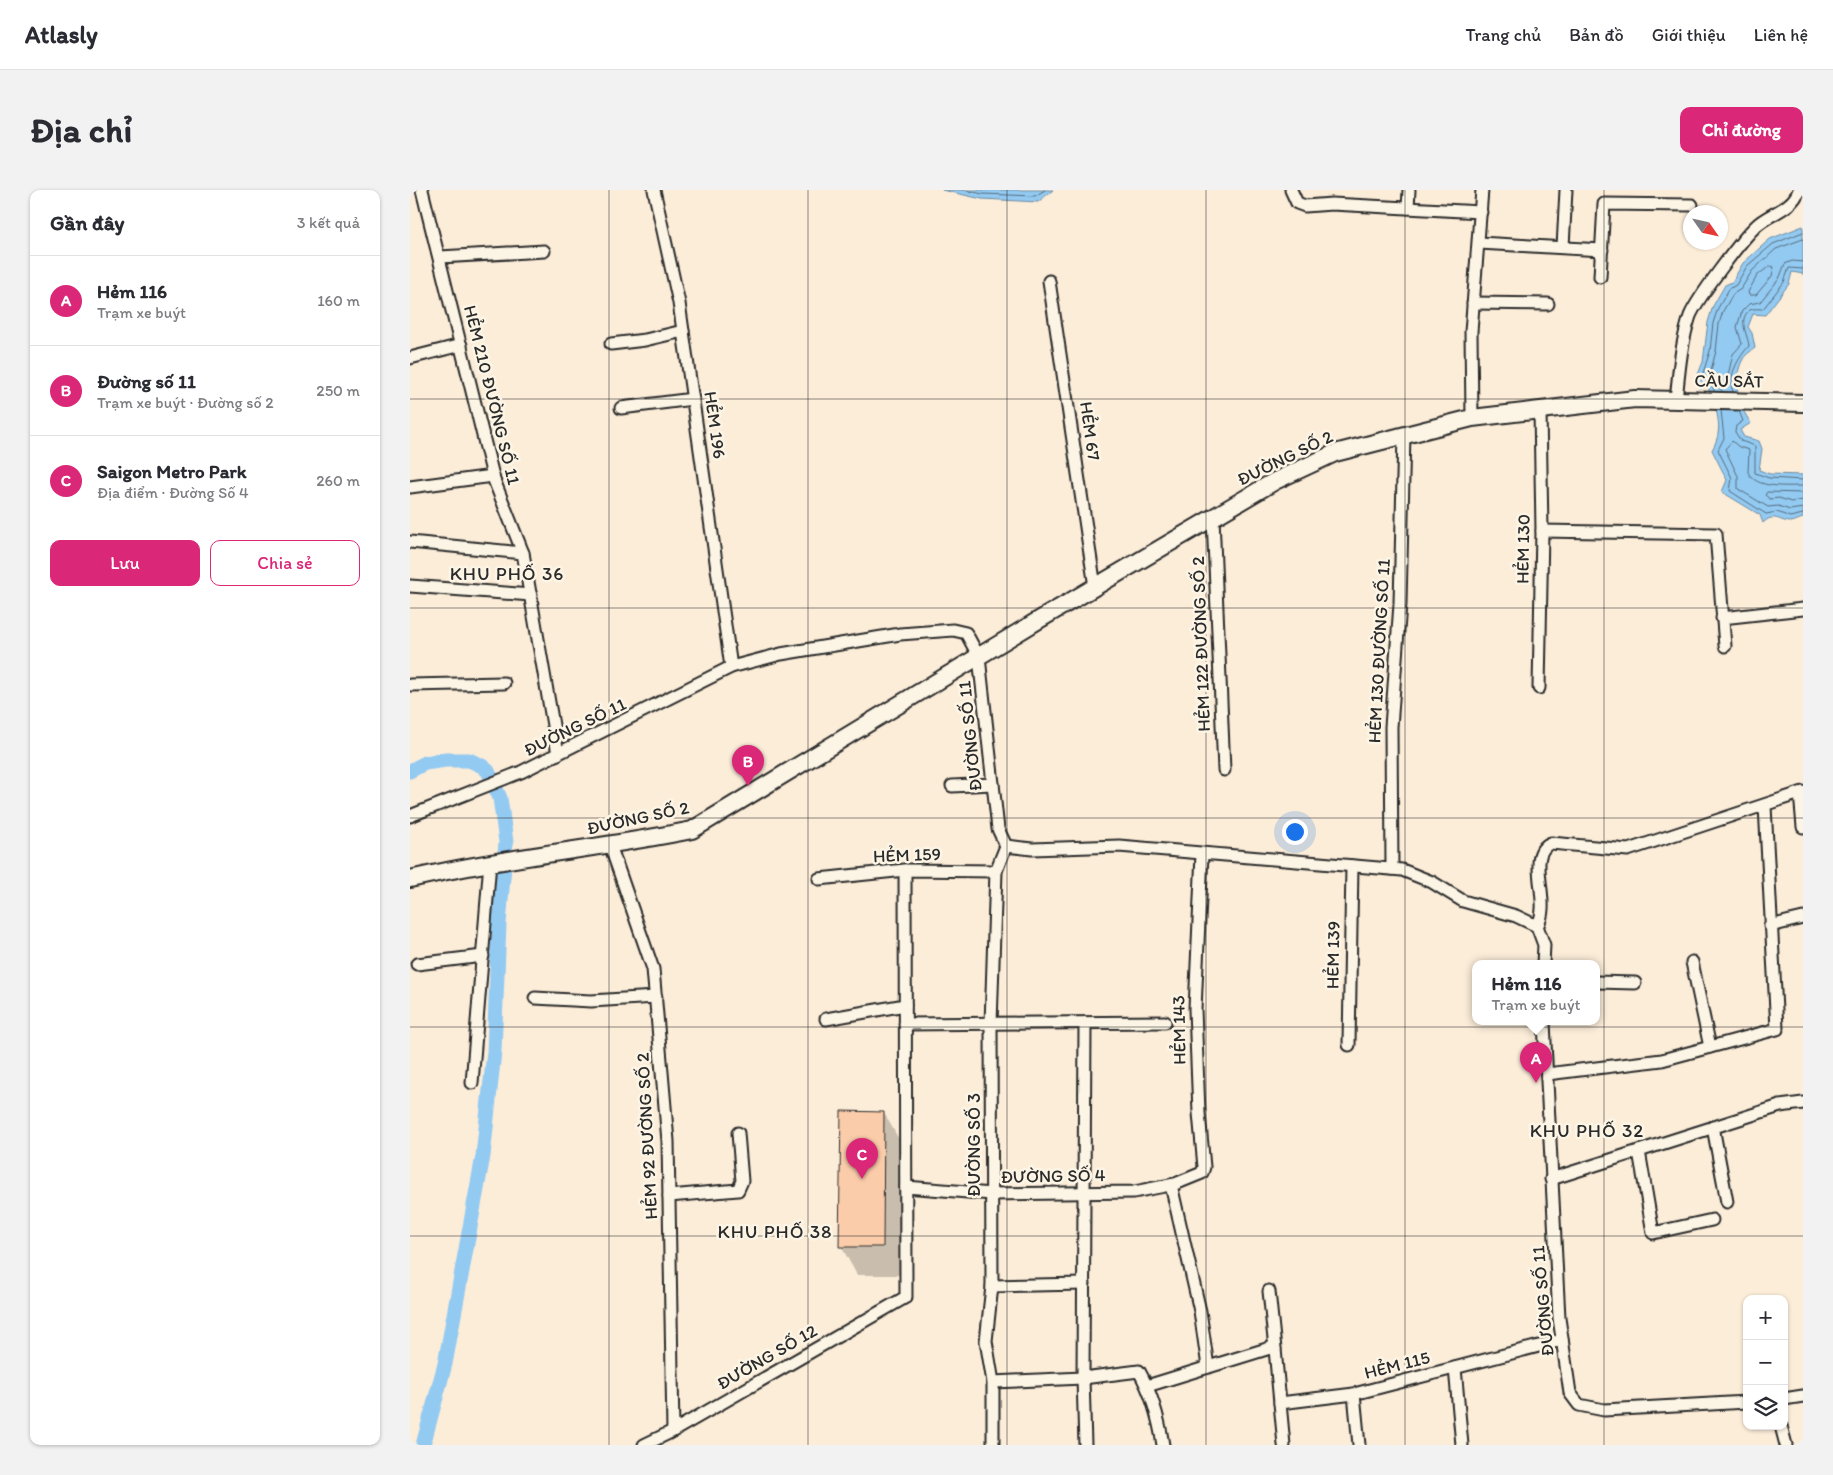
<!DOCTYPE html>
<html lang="vi">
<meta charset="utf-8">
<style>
body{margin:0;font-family:Itim,sans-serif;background:#f2f2f3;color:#2b2b33}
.controls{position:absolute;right:15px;bottom:15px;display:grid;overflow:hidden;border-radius:10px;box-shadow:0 1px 4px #0004}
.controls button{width:45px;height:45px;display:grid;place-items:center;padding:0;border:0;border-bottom:1px solid #e1e1e2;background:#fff;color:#2b2b33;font:25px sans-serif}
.compass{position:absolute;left:1273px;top:15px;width:45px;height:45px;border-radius:50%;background:#fff;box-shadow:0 1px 4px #0004;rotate:124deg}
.you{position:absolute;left:884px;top:641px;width:18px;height:18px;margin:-12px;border:4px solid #fff;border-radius:50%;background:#1a73e8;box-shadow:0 0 0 8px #1a73e833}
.badge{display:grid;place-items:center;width:32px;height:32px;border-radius:50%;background:#db2777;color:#fff;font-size:16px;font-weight:700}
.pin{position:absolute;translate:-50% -41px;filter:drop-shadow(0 1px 2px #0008)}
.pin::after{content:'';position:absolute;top:26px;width:18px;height:15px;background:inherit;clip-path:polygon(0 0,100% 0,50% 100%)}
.popup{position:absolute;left:1062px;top:770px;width:128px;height:65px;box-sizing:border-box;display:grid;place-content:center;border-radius:10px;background:#fff;filter:drop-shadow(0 1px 4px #0005);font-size:16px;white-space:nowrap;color:#7c7c81}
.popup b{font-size:19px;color:#2b2b33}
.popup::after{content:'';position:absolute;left:50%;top:100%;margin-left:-10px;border:10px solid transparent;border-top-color:#fff}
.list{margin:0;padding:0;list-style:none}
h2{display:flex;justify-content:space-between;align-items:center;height:65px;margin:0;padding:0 20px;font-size:21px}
h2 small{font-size:16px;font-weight:400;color:#7c7c81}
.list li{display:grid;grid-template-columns:32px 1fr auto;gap:15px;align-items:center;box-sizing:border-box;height:90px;padding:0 20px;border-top:1px solid #e1e1e2}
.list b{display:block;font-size:19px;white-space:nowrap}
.list p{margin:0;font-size:16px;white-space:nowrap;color:#7c7c81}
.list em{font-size:16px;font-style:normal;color:#7c7c81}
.actions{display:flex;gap:10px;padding:15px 20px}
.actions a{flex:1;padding:11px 0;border:1px solid #db2777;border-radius:10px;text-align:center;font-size:18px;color:#db2777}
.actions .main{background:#db2777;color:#fff}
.icon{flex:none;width:28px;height:28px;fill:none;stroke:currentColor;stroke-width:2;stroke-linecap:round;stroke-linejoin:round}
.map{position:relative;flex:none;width:1393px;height:1255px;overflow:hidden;border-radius:10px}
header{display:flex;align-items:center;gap:30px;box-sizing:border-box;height:70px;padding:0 25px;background:#fff;border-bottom:1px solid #e1e1e2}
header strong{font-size:24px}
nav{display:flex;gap:28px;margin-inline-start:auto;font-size:18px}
.intro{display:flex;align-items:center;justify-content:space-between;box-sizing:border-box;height:120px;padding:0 30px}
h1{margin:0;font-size:35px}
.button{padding:12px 22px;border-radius:10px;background:#db2777;color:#fff;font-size:18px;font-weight:700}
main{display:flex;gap:30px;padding:0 30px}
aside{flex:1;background:#fff;border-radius:10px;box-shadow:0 1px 4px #0004}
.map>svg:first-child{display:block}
.water{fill:#93caf2;stroke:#698aa2}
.shadow{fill:#0003}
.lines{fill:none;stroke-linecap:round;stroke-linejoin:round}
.shore{stroke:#556b7b;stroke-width:1}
.canal{stroke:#93caf2;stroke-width:15}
.building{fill:#fbccaa;stroke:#2b2b2b}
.street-casing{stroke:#2b2b2b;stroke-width:15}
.secondary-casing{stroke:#2b2b2b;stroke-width:20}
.street{stroke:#fcf5e5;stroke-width:11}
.secondary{stroke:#fcf5e5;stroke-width:16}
.grid{fill:none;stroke:#2b2b2b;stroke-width:1;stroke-opacity:0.55}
.labels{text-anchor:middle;stroke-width:5;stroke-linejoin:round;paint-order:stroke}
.street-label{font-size:18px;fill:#2b2b2b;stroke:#fcf5e5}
.neighbourhood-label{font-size:19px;letter-spacing:1px;fill:#2b2b2b;stroke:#fcf5e5}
</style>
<header>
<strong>Atlasly</strong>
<nav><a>Trang chủ</a><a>Bản đồ</a><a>Giới thiệu</a><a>Liên hệ</a></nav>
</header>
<div class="intro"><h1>Địa chỉ</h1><a class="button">Chỉ đường</a></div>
<main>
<aside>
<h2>Gần đây<small>3 kết quả</small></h2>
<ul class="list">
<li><span class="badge">A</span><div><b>Hẻm 116</b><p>Trạm xe buýt</p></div><em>160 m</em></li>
<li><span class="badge">B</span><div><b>Đường số 11</b><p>Trạm xe buýt · Đường số 2</p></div><em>250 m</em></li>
<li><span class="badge">C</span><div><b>Saigon Metro Park</b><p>Địa điểm · Đường Số 4</p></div><em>260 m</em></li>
</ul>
<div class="actions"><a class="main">Lưu</a><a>Chia sẻ</a></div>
</aside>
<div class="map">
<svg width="1393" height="1255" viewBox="0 0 1393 1255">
<rect width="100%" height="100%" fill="#fcedd9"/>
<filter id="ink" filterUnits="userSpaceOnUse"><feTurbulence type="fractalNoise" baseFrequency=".02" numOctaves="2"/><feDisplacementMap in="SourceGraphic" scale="10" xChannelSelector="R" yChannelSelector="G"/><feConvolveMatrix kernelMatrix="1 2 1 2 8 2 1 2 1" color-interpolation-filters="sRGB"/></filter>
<g filter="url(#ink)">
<g class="water">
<path d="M532 0H643L628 12 572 9Z"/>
<path d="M1393 36V84L1382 82 1379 94 1355 125 1343 124 1338 137 1342 143 1345 158C1341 161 1335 165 1333 169 1322 189 1328 216 1341 233L1330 240 1334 247 1349 251 1352 259 1349 280 1360 284 1393 285V328C1389 329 1384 332 1381 332 1369 332 1364 322 1353 333L1350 325 1312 302 1317 290 1302 260C1315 238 1306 219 1298 197L1289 198 1285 192 1293 172 1298 132 1303 116 1315 95 1322 92 1333 73 1360 49Z"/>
</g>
<path class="shadow" d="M474 923 490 951 489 1085H447L431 1056Z"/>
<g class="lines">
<g class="shore">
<path d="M555 0 573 4 625 6 635 0"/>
<path d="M1393 49 1366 59 1342 81 1331 99 1323 104 1313 121 1309 134 1306 161 1300 184 1311 200 1315 198 1323 164 1332 154 1327 137 1332 121 1339 114 1350 112 1369 89 1375 74 1382 71 1393 72"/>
<path d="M1360 76 1364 77 1362 86 1346 105H1339L1338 102 1347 86Z"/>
<path d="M1305 202 1301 194 1291 189 1300 161 1303 133 1308 118 1319 99 1326 95 1337 76 1363 54 1393 42"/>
<path d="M1323 202C1317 186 1329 167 1339 156 1338 145 1327 129 1340 120 1343 118 1350 119 1353 119L1374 92 1379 78 1393 79"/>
<path d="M1311 220 1314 248 1308 260 1322 288 1320 301 1356 324 1367 322 1380 327 1393 324"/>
<path d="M1329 221 1333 231 1326 236 1325 242 1331 251 1345 256V283L1359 288 1393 290"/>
<path d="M1393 296C1377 296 1345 299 1338 282L1339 260 1329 257 1322 251 1315 259 1328 286V299L1358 317 1368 316 1380 320 1393 318"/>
<path d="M1393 303 1357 302 1355 305 1360 309 1369 308 1381 312 1393 310"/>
</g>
<path class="canal" d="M0 581 15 573 36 570H59L72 576 78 581 90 608 96 652 89 734 84 862 73 966 35 1174 13 1255"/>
</g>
<path class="building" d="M431 921 474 922 473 1057H429Z"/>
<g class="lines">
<defs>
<g id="street">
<path d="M12 0 84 290 113 363 148 564"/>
<path d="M244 0 269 113 321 477"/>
<path d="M881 0 887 13 895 16 922 14 1071 22"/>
<path d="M998 18 999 0"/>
<path d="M1069 53 1192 60"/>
<path d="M1153 57 1156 0"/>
<path d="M30 67 134 61"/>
<path d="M1190 87 1194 14 1282 15"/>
<path d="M639 91 685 397"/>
<path d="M1063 113 1138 114"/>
<path d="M201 154 235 150 273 141"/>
<path d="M0 168 51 155"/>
<path d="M1266 210C1269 182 1271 153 1280 126 1287 109 1331 50 1346 36 1359 23 1382 20 1389 0"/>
<path d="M211 218 283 209"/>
<path d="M1062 228 1061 142 1072 0"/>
<path d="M0 297 83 286"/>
<path d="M803 328 814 580"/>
<path d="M1132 341 1306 344 1315 456"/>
<path d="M0 352 113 363"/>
<path d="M0 396 121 405"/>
<path d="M1312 428 1393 419"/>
<path d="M0 495 94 493"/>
<path d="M1129 498 1132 341 1130 220"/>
<path d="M542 596 583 594"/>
<path d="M1390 603 1393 637"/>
<path d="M0 626 111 582 321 477 371 464 490 444 543 440 556 443 569 467 588 639 596 656"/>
<path d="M200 655 243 779 258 951 263 1241"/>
<path d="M596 656 622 659 709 656 992 680 1022 692 1053 711 1106 726 1127 736 1134 755 1133 774"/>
<path d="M982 679 981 537 990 414 994 244"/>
<path d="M409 689 495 680 586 681"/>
<path d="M1127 736C1143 713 1114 664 1141 653L1218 660 1393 602"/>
<path d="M1360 736 1393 728"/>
<path d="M1282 772 1300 857"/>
<path d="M7 774 73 766"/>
<path d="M1186 792 1225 793"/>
<path d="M125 808 181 811 246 807"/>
<path d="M416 829 495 815"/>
<path d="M1134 832 1149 1128 1160 1203 1169 1215 1194 1220 1337 1212"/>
<path d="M675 833 673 1188 675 1255"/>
<path d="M495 834 755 832"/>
<path d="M939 855 942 676"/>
<path d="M1137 884 1252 870 1367 839 1355 616"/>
<path d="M62 893 80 672"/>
<path d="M1303 937 1317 1012"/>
<path d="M1229 961 1243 1043 1302 1030"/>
<path d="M1141 989 1370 916 1393 913"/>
<path d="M761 995 790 1121 798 1177"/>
<path d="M496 997 582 1004 724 1002 765 994 792 983 794 977 789 923 785 819 792 664"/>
<path d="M259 1006 328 1000 332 991 328 943"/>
<path d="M582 1096 674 1094"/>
<path d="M859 1101 865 1159"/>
<path d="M1045 1178 1052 1255"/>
<path d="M583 1192 673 1188 729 1181C742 1204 749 1229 753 1255"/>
<path d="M737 1196 860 1158 865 1159 870 1213"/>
<path d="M944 1204 949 1255"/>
<path d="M1374 1209 1393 1206"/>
<path d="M1371 1236 1376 1255"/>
<path d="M234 1255 263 1241 496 1107 495 680"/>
<path d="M583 1255V1192L576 1151 582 1096 581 834 586 681 596 656"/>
<path d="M874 1255 870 1213 944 1204 1152 1150"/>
</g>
<path id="secondary" d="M0 689C93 667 189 659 282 640L627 431 865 291 925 263 1062 228 1225 209 1393 213"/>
</defs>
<use href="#street" class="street-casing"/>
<use href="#secondary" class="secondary-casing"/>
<use href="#street" class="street"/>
<use href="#secondary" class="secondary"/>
</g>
</g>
<path class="grid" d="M199 0V1255M398 0V1255M597 0V1255M796 0V1255M995 0V1255M1194 0V1255M0 209H1393M0 418H1393M0 628H1393M0 837H1393M0 1046H1393"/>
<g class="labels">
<g class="street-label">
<text transform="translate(1319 191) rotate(1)" y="6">CẦU SẮT</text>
<text transform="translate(82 205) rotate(76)" y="6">HẺM 210 ĐƯỜNG SỐ 11</text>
<text transform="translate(305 235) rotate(82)" y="6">HẺM 196</text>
<text transform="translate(680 241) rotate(82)" y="6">HẺM 67</text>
<text transform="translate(875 268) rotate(-26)" y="6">ĐƯỜNG SỐ 2</text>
<text transform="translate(1113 359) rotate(-89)" y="6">HẺM 130</text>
<text transform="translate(791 454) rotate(-92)" y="6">HẺM 122 ĐƯỜNG SỐ 2</text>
<text transform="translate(969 461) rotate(-87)" y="6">HẺM 130 ĐƯỜNG SỐ 11</text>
<text transform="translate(165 537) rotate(-26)" y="6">ĐƯỜNG SỐ 11</text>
<text transform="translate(560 546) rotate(-96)" y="6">ĐƯỜNG SỐ 11</text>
<text transform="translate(228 628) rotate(-12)" y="6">ĐƯỜNG SỐ 2</text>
<text transform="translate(497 665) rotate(-2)" y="6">HẺM 159</text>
<text transform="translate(923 765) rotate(-89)" y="6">HẺM 139</text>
<text transform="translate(769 840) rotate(-91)" y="6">HẺM 143</text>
<text transform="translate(237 946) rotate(-93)" y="6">HẺM 92 ĐƯỜNG SỐ 2</text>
<text transform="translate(564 955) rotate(-90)" y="6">ĐƯỜNG SỐ 3</text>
<text transform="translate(643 986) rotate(-1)" y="6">ĐƯỜNG SỐ 4</text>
<text transform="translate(1133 1111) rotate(-95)" y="6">ĐƯỜNG SỐ 11</text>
<text transform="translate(357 1167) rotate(-30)" y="6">ĐƯỜNG SỐ 12</text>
<text transform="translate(987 1175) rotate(-14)" y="6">HẺM 115</text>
</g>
<g class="neighbourhood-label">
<text x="97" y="390">KHU PHỐ 36</text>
<text x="1177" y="947">KHU PHỐ 32</text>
<text x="365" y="1048">KHU PHỐ 38</text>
</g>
</g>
</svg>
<div class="controls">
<button>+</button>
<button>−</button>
<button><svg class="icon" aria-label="layers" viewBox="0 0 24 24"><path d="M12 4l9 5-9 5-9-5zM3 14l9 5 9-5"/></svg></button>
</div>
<svg class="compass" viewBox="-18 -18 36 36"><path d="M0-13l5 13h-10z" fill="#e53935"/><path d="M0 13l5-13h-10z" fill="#7c7c81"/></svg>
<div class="you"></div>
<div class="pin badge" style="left:1126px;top:893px">A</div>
<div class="popup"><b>Hẻm 116</b>Trạm xe buýt</div>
<div class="pin badge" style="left:338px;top:596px">B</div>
<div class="pin badge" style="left:452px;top:989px">C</div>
</div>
</main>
